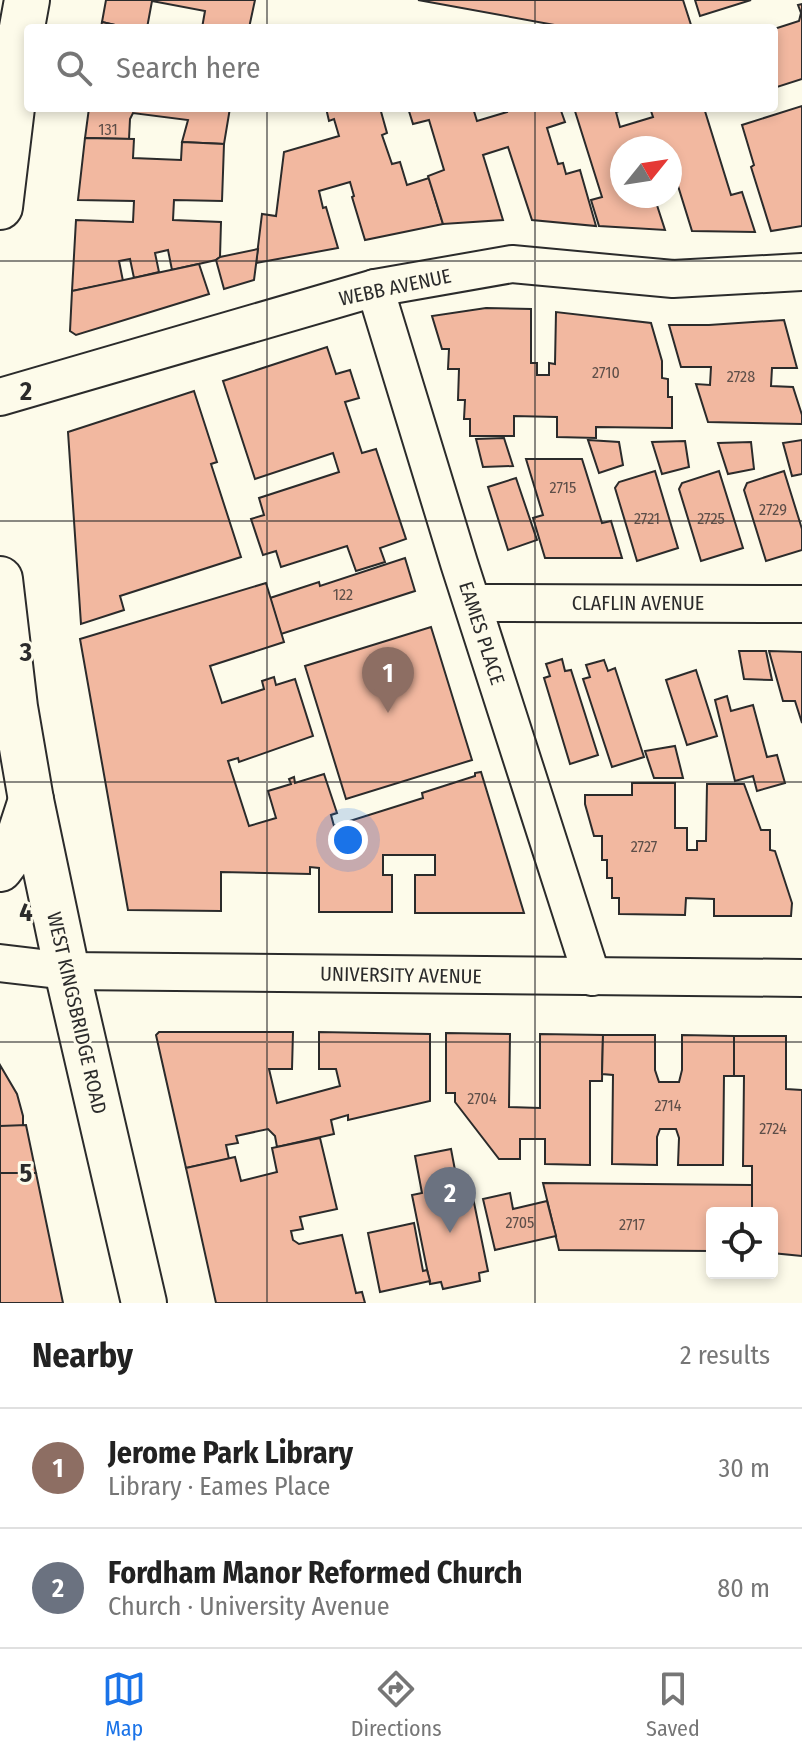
<!DOCTYPE html>
<meta charset="utf-8">
<style>
body{margin:0;font-family:"Fira Sans Condensed",sans-serif;background:#f6f6f6;color:#222}
.controls{position:absolute;right:24px;bottom:24px;display:grid;overflow:hidden;border-radius:8px;box-shadow:0 4px 12px #0003}
.controls button{width:72px;height:72px;display:grid;place-items:center;padding:0;border:0;border-bottom:2px solid #e0e0e0;background:#fff;color:#222;font:40px sans-serif}
.compass{position:absolute;left:610px;top:136px;width:72px;height:72px;border-radius:50%;background:#fff;box-shadow:0 4px 12px #0003;rotate:60deg}
.you{position:absolute;left:348px;top:840px;width:28px;height:28px;margin:-20px;border:6px solid #fff;border-radius:50%;background:#1a73e8;box-shadow:0 0 0 12px #1a73e833}
.badge{display:grid;place-items:center;width:52px;height:52px;border-radius:50%;background:#1a73e8;color:#fff;font-size:26px;font-weight:700}
.pin{position:absolute;translate:-50% -66px;filter:drop-shadow(0 2px 4px #0008)}
.pin::after{content:'';position:absolute;top:42px;width:28px;height:24px;background:inherit;clip-path:polygon(0 0,100% 0,50% 100%)}
.list{margin:0;padding:0;list-style:none}
h2{display:flex;justify-content:space-between;align-items:center;height:104px;margin:0;padding:0 32px;font-size:34px}
h2 small{font-size:26px;font-weight:400;color:#767676}
.list li{display:grid;grid-template-columns:52px 1fr auto;gap:24px;align-items:center;box-sizing:border-box;height:120px;padding:0 32px;border-top:2px solid #e0e0e0}
.list b{display:block;font-size:30px;white-space:nowrap}
.list p{margin:0;font-size:26px;white-space:nowrap;color:#767676}
.list em{font-size:26px;font-style:normal;color:#767676}
.icon{flex:none;width:44px;height:44px;fill:none;stroke:currentColor;stroke-width:2;stroke-linecap:round;stroke-linejoin:round}
.map{position:relative;flex:none;width:802px;height:1303px;overflow:hidden}
.search{position:absolute;background:#fff;box-shadow:0 4px 12px #0003;left:24px;right:24px;top:24px;height:88px;display:flex;align-items:center;gap:20px;box-sizing:border-box;padding:0 28px;border-radius:8px;color:#767676;font-size:30px}
.sheet{height:344px;background:#fff}
nav{display:flex;justify-content:space-around;align-items:center;box-sizing:border-box;height:112px;border-top:2px solid #e0e0e0;background:#fff;font-size:22px;color:#767676}
nav a{display:grid;justify-items:center;gap:4px}
nav .on{color:#1a73e8}
.map>svg:first-child{display:block}
.building{fill:#f2b8a0;stroke:#2b2b2b;stroke-width:2}
.lines{fill:none;stroke-linecap:round;stroke-linejoin:round}
.minor-casing{stroke:#2b2b2b;stroke-width:40}
.major-casing{stroke:#2b2b2b;stroke-width:48}
.minor{stroke:#fdfbea;stroke-width:36}
.major{stroke:#fdfbea;stroke-width:44}
.grid{fill:none;stroke:#2b2b2b;stroke-width:2;stroke-opacity:0.55}
.labels{text-anchor:middle;stroke-width:6;stroke-linejoin:round;paint-order:stroke}
.number-label{font-size:16px;fill:#5d4e48}
.street-label{font-size:20px;fill:#2b2b2b;stroke:#fdfbea}
.grid-label{font-size:26px;text-anchor:middle;font-weight:bold;fill:#2b2b2b;stroke:#fdfbea;stroke-width:6;stroke-linejoin:round;paint-order:stroke}
</style>
<div class="map">
<svg width="802" height="1303" viewBox="0 0 802 1303">
<rect width="100%" height="100%" fill="#fdfbea"/>
<g class="building">
<path d="M106 0H255L249 28H202L205 11 152 1 147 28H128L102 22Z"/>
<path d="M418 0H683L692 28H571Z"/>
<path d="M695 0H751L700 16Z"/>
<path d="M802 4V79L774 88V29L799 21 801 13 798 5Z"/>
<path d="M102 22 128 28H101Z"/>
<path d="M802 106V226L771 231 751 167 754 165 742 125Z"/>
<path d="M89 108H230L224 144 182 142 188 120 133 113 130 119 129 139 85 138Z"/>
<path d="M326 108H380L387 133 382 135 392 164 400 162 407 185 429 178 443 224 365 240 352 197 354 196 350 182 319 191 323 208 326 207 338 248 256 263 262 214 276 216 284 152 339 136 334 119 329 121Z"/>
<path d="M408 108H473L477 121 507 112 506 108H560L565 122 547 128 558 164 563 163 566 174 580 170 596 226 532 220 508 147 483 155 503 220 443 224 428 176 444 170 429 120 413 124Z"/>
<path d="M574 108H629L616 112 620 127 653 117 650 108H704L731 195 742 192 755 232 692 231 670 160V148H622V196H654L665 230 599 226 591 200 602 197Z"/>
<path d="M85 138 134 139 133 158 181 160 182 142 224 144 222 201 174 200 173 220 221 222 220 257 216 260 172 270 168 250 155 253 159 272 134 278 130 259 119 261 123 281 72 291 76 220 133 222 134 201 78 200Z"/>
<path d="M258 249 254 280 224 289 216 260 220 257Z"/>
<path d="M199 264 209 294 76 335 70 331 72 291Z"/>
<path d="M486 308 531 309V363H537V375H549V363L555 364 556 312 651 323 662 361V378L668 379V397H672V428L596 427V438L557 437V417L514 416V436H470V419H464L465 400H458L459 369H448L449 349H442L432 316Z"/>
<path d="M784 320 797 368H772L771 386 793 387 802 415V424L708 422 696 384 710 385 711 367H681L669 325H709Z"/>
<path d="M327 347 336 374 350 370 359 398 345 402 362 453 376 449 406 539 380 548 385 562 356 571 347 546 281 567 276 551 263 555 251 519 264 515 259 498 339 472 333 453 255 479 223 381Z"/>
<path d="M194 391 217 462 211 464 241 557 120 596 124 610 81 624 68 432Z"/>
<path d="M504 438 513 466 483 467 476 439Z"/>
<path d="M588 440 619 442 623 465 599 473Z"/>
<path d="M802 440V474L792 476 783 443Z"/>
<path d="M685 441 689 467 662 474 652 442Z"/>
<path d="M751 442 754 469 728 474 718 443Z"/>
<path d="M526 459H582L602 523 611 521 622 558H545L533 518 543 515Z"/>
<path d="M655 471 678 548 637 561 615 488 619 482Z"/>
<path d="M719 471 743 548 701 561 679 489 682 483Z"/>
<path d="M784 471 802 529V550L766 561 744 490 747 483Z"/>
<path d="M516 478 537 540 508 550 488 487Z"/>
<path d="M405 558 415 591 281 634 270 598 319 582 320 586Z"/>
<path d="M266 583 284 642 210 666 222 703 264 689 262 681 274 677 276 685 295 679 313 736 239 762 238 758 228 761 249 826 276 818 268 791 291 784 289 779 294 777 295 783 324 774 337 813 331 815 334 826 423 798 422 793 475 776V773L481 772 524 913H415V875H435V855H383V875H392V912H319V868L310 867V874L221 872V911L128 910 80 639Z"/>
<path d="M431 627 472 760 346 799 305 666Z"/>
<path d="M739 651H766L772 680 744 679Z"/>
<path d="M769 651 802 652V723L795 701H783Z"/>
<path d="M562 659 565 671 571 670 598 755 570 764 544 678 550 676 546 664Z"/>
<path d="M604 660 608 671 615 668 644 757 612 767 583 679 590 677 586 665Z"/>
<path d="M696 670 717 736 687 745 666 680Z"/>
<path d="M727 696 731 711 753 705 767 757 777 755 785 783 757 791 753 776 735 781 715 700Z"/>
<path d="M675 746 683 778H654L645 751Z"/>
<path d="M632 783H675V828H687V850H697V841H706L707 784H744L761 830H770V850L775 851 792 903 791 916H714V899L686 898 685 915 619 914V898H612V878H607V860H602V836H594L585 804V795H632Z"/>
<path d="M159 1032H293L292 1069H269L277 1103 340 1086 336 1069H319V1032L430 1034V1101L348 1120V1115L331 1120 334 1134 277 1147 275 1136 268 1129 236 1136 238 1143 226 1145 229 1159 186 1168 156 1035Z"/>
<path d="M446 1033 510 1034 509 1107 540 1108V1034L603 1035 602 1081H590V1165L545 1164V1139H520V1159H499L455 1102V1093H446Z"/>
<path d="M603 1035H655V1070L659 1082H679L682 1070V1035L734 1036V1076H724L723 1165H678L679 1138 676 1129H660L657 1137V1165L612 1164 613 1075 602 1074Z"/>
<path d="M734 1036H786V1089L802 1090V1256L772 1253V1213H752V1166H743L744 1076H734Z"/>
<path d="M0 1065 17 1094 23 1116V1126H0Z"/>
<path d="M26 1125 36 1173H0V1126Z"/>
<path d="M320 1138 337 1209 300 1217 303 1229 291 1231 293 1240 299 1244 342 1235 356 1293 362 1292 365 1303H216L186 1168 235 1157 241 1181 277 1172 272 1148Z"/>
<path d="M451 1149 458 1186 470 1183 488 1271 479 1273 480 1281 443 1289 441 1282 430 1284 412 1195 422 1193 415 1156Z"/>
<path d="M0 1173H36L63 1303H0Z"/>
<path d="M543 1183 752 1185V1213H712V1251L559 1250Z"/>
<path d="M510 1193 513 1209 547 1201 556 1236 495 1250 483 1199Z"/>
<path d="M414 1223 423 1271 427 1270 430 1281 380 1292 368 1233Z"/>
</g>
<g class="lines">
<defs>
<g id="minor">
<path d="M375 288 459 563 592 977"/>
<path d="M0 397 375 288 512 264 673 279 802 272"/>
<path d="M473 603 802 604"/>
<path d="M0 963 67 971 802 978"/>
</g>
<g id="major">
<path d="M0 207 21 33 27 0"/>
<path d="M0 579 15 707 31 800 67 971 144 1303"/>
<path d="M0 869 15 849 31 800"/>
</g>
</defs>
<use href="#minor" class="minor-casing"/>
<use href="#major" class="major-casing"/>
<use href="#minor" class="minor"/>
<use href="#major" class="major"/>
</g>
<path class="grid" d="M267 0V28M535 0V28M267 108V1303M535 108V1303M0 261H802M0 521H802M0 782H802M0 1042H802"/>
<g class="labels">
<g class="number-label">
<text x="108" y="135">131</text>
<text x="606" y="378">2710</text>
<text x="741" y="382">2728</text>
<text x="563" y="493">2715</text>
<text x="773" y="515">2729</text>
<text x="647" y="524">2721</text>
<text x="711" y="524">2725</text>
<text x="343" y="600">122</text>
<text x="644" y="852">2727</text>
<text x="482" y="1104">2704</text>
<text x="668" y="1111">2714</text>
<text x="773" y="1134">2724</text>
<text x="520" y="1228">2705</text>
<text x="632" y="1230">2717</text>
</g>
<g class="street-label">
<text transform="translate(395 287) rotate(-12)" y="7">WEBB AVENUE</text>
<text x="638" y="610">CLAFLIN AVENUE</text>
<text transform="translate(482 633) rotate(72)" y="7">EAMES PLACE</text>
<text transform="translate(401 975) rotate(1)" y="7">UNIVERSITY AVENUE</text>
<text transform="translate(77 1013) rotate(77)" y="7">WEST KINGSBRIDGE ROAD</text>
</g>
</g>
<g class="grid-label">
<text x="26" y="400">2</text>
<text x="26" y="661">3</text>
<text x="26" y="921">4</text>
<text x="26" y="1182">5</text>
</g>
</svg>
<div class="controls">
<button><svg class="icon" aria-label="locate" viewBox="0 0 24 24"><circle cx="12" cy="12" r="6"/><path d="M12 2v4M12 18v4M2 12h4M18 12h4"/></svg></button>
</div>
<svg class="compass" viewBox="-18 -18 36 36"><path d="M0-13l5 13h-10z" fill="#e53935"/><path d="M0 13l5-13h-10z" fill="#767676"/></svg>
<div class="you"></div>
<div class="pin badge" style="left:388px;top:713px;background:#8d6e63">1</div>
<div class="pin badge" style="left:450px;top:1233px;background:#6b7280">2</div>
<div class="search"><svg class="icon" aria-label="search" viewBox="0 0 24 24"><circle cx="10" cy="10" r="6"/><path d="M15 15l6 6"/></svg>Search here</div>
</div>
<section class="sheet">
<h2>Nearby<small>2 results</small></h2>
<ul class="list">
<li><span class="badge" style="background:#8d6e63">1</span><div><b>Jerome Park Library</b><p>Library · Eames Place</p></div><em>30 m</em></li>
<li><span class="badge" style="background:#6b7280">2</span><div><b>Fordham Manor Reformed Church</b><p>Church · University Avenue</p></div><em>80 m</em></li>
</ul>
</section>
<nav>
<a class="on"><svg class="icon" aria-label="map" viewBox="0 0 24 24"><path d="M3 6l6-2 6 2 6-2v14l-6 2-6-2-6 2zM9 4v14M15 6v14"/></svg>Map</a>
<a><svg class="icon" aria-label="directions" viewBox="0 0 24 24"><path d="M12 3l9 9-9 9-9-9zM9 14v-3h6M13 9l2 2-2 2"/></svg>Directions</a>
<a><svg class="icon" aria-label="saved" viewBox="0 0 24 24"><path d="M7 4h10v16l-5-4-5 4z"/></svg>Saved</a>
</nav>
